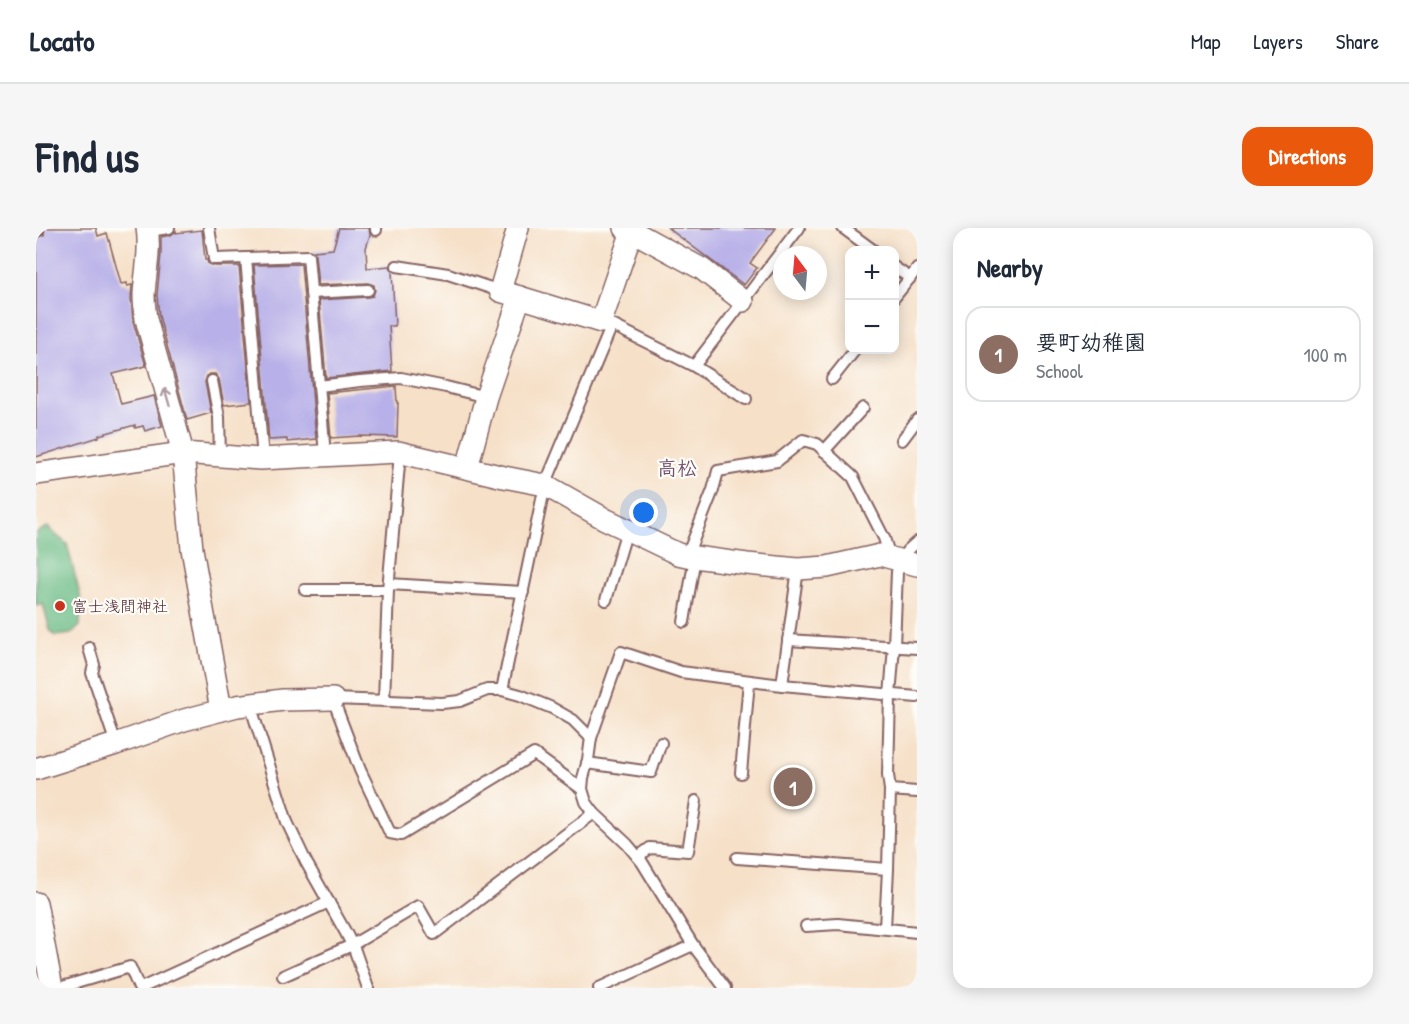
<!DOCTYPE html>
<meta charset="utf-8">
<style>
body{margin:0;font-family:"Patrick Hand","Klee One",sans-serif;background:#f6f6f7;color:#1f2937}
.controls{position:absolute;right:18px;top:18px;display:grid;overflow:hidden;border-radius:12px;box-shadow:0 3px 15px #0003}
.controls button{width:54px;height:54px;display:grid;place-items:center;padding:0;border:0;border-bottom:2px solid #e0e1e3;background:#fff;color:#1f2937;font:30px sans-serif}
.compass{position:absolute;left:737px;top:18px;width:54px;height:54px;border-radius:50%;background:#fff;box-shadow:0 3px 15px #0003;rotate:344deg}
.you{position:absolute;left:608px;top:285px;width:21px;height:21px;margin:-15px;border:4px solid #fff;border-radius:50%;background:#1a73e8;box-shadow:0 0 0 9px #1a73e833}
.badge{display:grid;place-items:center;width:39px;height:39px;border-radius:50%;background:#ea580c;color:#fff;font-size:20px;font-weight:700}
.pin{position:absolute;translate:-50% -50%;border:3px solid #fff;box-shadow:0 2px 6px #0006}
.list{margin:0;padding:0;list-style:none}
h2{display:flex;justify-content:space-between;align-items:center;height:78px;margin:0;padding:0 24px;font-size:26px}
h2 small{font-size:20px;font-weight:400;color:#747a83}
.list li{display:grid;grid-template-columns:39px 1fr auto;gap:18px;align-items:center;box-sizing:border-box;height:96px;margin:0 12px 12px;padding:0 12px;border:2px solid #e0e1e3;border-radius:18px}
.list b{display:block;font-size:22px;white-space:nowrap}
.list p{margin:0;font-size:20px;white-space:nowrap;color:#747a83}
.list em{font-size:20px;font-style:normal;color:#747a83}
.map{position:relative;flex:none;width:881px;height:760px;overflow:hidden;border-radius:18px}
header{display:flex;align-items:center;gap:36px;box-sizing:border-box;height:84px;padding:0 30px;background:#fff;border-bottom:2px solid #e0e1e3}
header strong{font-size:28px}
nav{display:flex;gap:33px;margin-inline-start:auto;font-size:21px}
.intro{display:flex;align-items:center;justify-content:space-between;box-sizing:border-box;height:144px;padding:0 36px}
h1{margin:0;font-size:42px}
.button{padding:15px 27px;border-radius:18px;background:#ea580c;color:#fff;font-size:21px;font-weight:700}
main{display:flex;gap:36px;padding:0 36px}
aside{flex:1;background:#fff;border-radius:18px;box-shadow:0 3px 15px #0003}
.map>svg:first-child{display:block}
.forest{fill:#6fbe89;stroke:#5c6e5a;stroke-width:1.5}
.building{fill:#b8b0e8}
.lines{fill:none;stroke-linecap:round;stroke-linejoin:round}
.lane-casing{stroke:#866362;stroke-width:14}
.street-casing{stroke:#866362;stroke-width:24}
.lane{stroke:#fff;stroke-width:10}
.street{stroke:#fff;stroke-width:21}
.oneway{stroke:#ae9aa0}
.poi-dot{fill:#c8321e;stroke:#fdfcf7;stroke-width:2}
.labels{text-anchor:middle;stroke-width:4.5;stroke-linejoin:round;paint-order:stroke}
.poi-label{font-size:16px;fill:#4a1f2b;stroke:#fdfcf7;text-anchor:start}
.quarter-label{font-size:20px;font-weight:bold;fill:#70526d;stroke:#fdfcf7}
</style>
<header>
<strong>Locato</strong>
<nav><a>Map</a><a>Layers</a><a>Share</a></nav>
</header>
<div class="intro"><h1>Find us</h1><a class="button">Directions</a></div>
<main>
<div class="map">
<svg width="881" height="760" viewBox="0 0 881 760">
<rect width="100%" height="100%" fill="#fdfcf7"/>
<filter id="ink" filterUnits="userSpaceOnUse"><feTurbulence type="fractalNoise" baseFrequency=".0167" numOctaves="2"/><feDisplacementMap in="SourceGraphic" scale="12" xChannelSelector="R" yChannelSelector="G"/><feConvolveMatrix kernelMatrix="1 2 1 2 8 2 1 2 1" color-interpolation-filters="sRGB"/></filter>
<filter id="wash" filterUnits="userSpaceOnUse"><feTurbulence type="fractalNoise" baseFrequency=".008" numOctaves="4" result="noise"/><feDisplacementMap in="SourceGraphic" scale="24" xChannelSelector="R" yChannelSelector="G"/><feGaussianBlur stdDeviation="1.35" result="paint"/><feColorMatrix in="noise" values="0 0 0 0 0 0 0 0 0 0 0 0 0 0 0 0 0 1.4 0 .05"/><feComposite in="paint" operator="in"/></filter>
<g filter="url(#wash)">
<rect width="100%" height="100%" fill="#f6e0c8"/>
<path class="forest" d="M12 299 20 307 31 316 45 371 44 398 35 406 19 408 14 402 7 376 0 378V305Z"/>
<g id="blocks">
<g class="building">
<path d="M9 0H60L62 8 71 5 85 56 91 55V58L96 57 95 70 97 93 110 138 77 146 85 176 118 168 126 198 109 203 107 198 99 200V197L63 207V209L0 229V10L8 7Z"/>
<path d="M303 0H333L334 7 330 20 331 40 354 38 356 44 359 98H353L356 143 290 150 283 72 332 69 337 68 339 62 338 57 332 55 282 57 279 27 278 23 297 21Z"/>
<path d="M632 0H740L714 35 721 40 708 57Z"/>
<path d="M166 2 169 32H171L172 36 178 38H203L215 174 188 177 183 151 179 146H174L171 148 169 154 175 185 151 192 123 88 121 67 125 26V9L135 7 140 3V5Z"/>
<path d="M265 36 280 211 251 214V211L233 212 218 37Z"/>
<path d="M360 158 361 175H362L361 209 323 208 295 210 291 165Z"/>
</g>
</g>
</g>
<g filter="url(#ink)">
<use href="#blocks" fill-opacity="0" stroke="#866362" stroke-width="1.5"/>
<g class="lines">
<defs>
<g id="lane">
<path d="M173 0 178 31 272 28 289 227"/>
<path d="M807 0 837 22"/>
<path d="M340 2V0"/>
<path d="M0 3 2 2"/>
<path d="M112 3 133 0"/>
<path d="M210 30 227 231"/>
<path d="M361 38 412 46 464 63"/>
<path d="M858 39 874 50"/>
<path d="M275 65 332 62"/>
<path d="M858 70 881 41"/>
<path d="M576 97 658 138 710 171"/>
<path d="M658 138 763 0"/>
<path d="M796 151 819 122"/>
<path d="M176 153 183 189 184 228"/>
<path d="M283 158 324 153 365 150 410 159 450 169"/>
<path d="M866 212 881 192"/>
<path d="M788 223 827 180"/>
<path d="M651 328 677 262 682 243 741 233 767 212 781 216 817 249 848 310 854 329"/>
<path d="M353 356 487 364"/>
<path d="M269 362H352"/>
<path d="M570 372 591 302"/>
<path d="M648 394 659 329"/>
<path d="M752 412 881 420"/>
<path d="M53 420 58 437 56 445 80 516"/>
<path d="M746 457 762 341"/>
<path d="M466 462 509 257 576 97 565 94"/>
<path d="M348 473 352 362 364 225"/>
<path d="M214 476 251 594 270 634 310 705 319 723 332 760"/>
<path d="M551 535 615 544 625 515"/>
<path d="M705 545 713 453"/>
<path d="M546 561 498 526 365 607 354 605 324 542 297 471 406 475 424 473 451 462H466L484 467 516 480 537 492 555 510"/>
<path d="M854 562 881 564"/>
<path d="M602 629 614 620 652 623 660 573"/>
<path d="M701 630 852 641"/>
<path d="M770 698 802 696 881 704"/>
<path d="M849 700 852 641 854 562 852 547 854 468 858 418 861 344 871 323 881 314"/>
<path d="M247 748 316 717 382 678 398 706 558 585"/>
<path d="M23 760 94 739 103 760"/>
<path d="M105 760 293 674"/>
<path d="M563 760 657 717"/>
<path d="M689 760 657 717 606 634 591 616 558 585 550 574 546 561 547 550 552 532 555 510 585 424 645 444 746 457 881 469"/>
</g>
<g id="street">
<path d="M111 0C115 22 109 45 108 67 108 75 109 83 110 91L147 225 156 321 185 482"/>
<path d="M482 0 464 63 565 94 596 3"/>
<path d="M589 0 596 3 666 41 707 73"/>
<path d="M431 240 450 169 484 69"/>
<path d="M0 246 147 225 224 231 362 224 468 249 509 257 569 291 642 326 651 328 711 336 762 341 791 339 844 327 881 337"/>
<path d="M0 541 80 516 148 492 201 478 247 472 297 471"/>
<path d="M0 675 16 760"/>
</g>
</defs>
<use href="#lane" class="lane-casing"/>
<use href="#street" class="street-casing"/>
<use href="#lane" class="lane"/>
<use href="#street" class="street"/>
</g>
<defs><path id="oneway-shaft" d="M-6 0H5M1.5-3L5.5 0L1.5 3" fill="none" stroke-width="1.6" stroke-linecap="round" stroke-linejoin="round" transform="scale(1.5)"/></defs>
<use class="oneway" href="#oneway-shaft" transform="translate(131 169) rotate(-106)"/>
</g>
<circle class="poi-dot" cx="24" cy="378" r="6"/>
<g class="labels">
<g class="poi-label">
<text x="36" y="384">富士浅間神社</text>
</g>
<g class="quarter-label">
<text x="641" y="247">高松</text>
</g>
</g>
</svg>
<div class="controls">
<button>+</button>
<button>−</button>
</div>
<svg class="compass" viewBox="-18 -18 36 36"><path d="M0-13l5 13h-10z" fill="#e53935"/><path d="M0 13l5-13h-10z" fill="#747a83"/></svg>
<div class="you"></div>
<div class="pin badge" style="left:757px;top:559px;background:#8d6e63">1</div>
</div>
<aside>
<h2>Nearby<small></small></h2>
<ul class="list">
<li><span class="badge" style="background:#8d6e63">1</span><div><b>要町幼稚園</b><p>School</p></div><em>100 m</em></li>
</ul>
</aside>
</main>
